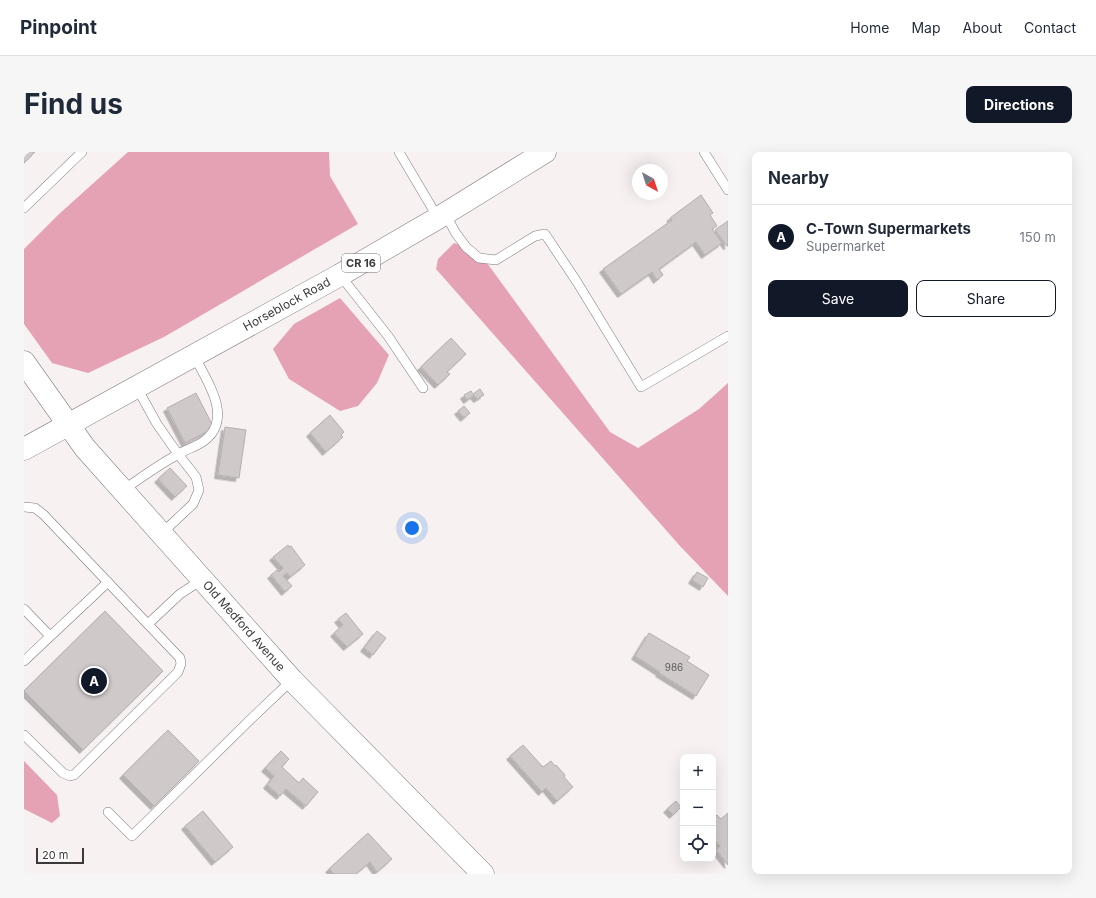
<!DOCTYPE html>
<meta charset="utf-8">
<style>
body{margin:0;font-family:Inter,sans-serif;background:#f6f6f7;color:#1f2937}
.controls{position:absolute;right:12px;bottom:12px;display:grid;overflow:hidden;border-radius:8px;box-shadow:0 4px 16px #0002}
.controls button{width:36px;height:36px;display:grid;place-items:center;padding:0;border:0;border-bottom:1px solid #e0e1e3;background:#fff;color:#1f2937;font:20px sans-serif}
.compass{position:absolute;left:608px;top:12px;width:36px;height:36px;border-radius:50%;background:#fff;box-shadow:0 4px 16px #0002;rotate:141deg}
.scale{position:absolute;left:12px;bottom:10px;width:48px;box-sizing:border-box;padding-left:4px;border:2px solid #3b393a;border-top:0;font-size:11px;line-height:14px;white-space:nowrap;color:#3b393a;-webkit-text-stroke:3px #fff;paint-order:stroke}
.you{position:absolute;left:388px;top:376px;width:14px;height:14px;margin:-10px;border:3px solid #fff;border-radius:50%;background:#1a73e8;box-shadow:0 0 0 6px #1a73e833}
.badge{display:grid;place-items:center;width:26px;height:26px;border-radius:50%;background:#111827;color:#fff;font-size:13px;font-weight:700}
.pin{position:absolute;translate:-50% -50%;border:2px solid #fff;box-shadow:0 1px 4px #0006}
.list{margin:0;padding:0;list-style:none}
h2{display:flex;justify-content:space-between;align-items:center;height:52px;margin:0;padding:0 16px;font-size:17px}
h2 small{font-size:13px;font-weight:400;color:#747a83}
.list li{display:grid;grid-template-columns:26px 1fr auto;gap:12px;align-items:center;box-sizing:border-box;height:64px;padding:0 16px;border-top:1px solid #e0e1e3}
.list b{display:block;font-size:15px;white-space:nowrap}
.list p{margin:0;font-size:13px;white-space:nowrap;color:#747a83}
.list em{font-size:13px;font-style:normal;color:#747a83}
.actions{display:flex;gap:8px;padding:12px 16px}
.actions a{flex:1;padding:9px 0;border:1px solid #111827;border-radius:8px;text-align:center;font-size:14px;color:#111827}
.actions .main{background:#111827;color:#fff}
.icon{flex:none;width:22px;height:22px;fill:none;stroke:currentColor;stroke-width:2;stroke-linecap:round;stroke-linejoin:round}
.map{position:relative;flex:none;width:704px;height:722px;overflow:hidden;border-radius:8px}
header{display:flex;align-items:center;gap:24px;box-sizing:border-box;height:56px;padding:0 20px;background:#fff;border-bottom:1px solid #e0e1e3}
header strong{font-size:19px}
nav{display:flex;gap:22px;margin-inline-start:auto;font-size:14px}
.intro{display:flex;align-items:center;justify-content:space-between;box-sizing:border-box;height:96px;padding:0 24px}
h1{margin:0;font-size:28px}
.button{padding:10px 18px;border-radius:8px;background:#111827;color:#fff;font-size:14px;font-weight:700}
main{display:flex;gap:24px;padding:0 24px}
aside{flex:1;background:#fff;border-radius:8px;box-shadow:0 4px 16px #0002}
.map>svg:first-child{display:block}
.forest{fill:#e5a2b5}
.building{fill:#cfc9ca;stroke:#b5afb0;filter:url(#shadow)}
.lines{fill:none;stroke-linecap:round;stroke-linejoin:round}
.service-casing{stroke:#7e787a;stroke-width:10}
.tertiary-casing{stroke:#7e787a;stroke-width:23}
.primary-casing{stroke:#7e787a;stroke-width:23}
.service{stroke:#fff;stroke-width:9}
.tertiary{stroke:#fff;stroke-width:22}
.primary{stroke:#fff;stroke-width:22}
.labels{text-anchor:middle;stroke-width:3.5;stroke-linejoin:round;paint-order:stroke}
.number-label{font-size:10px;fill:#605d5e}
.shield{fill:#fff;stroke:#767475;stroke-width:1}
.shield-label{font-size:11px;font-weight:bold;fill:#3b393a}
.street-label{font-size:12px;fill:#3b393a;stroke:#fff}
</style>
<header>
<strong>Pinpoint</strong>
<nav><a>Home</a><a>Map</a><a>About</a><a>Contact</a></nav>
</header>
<div class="intro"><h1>Find us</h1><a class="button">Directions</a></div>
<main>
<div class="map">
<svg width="704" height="722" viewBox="0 0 704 722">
<defs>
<filter id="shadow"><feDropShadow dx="-3.5" dy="3.5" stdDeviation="0" flood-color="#0004"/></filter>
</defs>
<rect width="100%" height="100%" fill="#f7f1f2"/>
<g class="forest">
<path d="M104 0H305L306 24 334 72 140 185 64 221 28 211 0 172V97L34 63Z"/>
<path d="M430 91 455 100 586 280 614 296 675 257 704 231V444L656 394 412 117 414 107Z"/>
<path d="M316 146 365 203 353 231 334 254 316 259 265 227 249 197 270 172Z"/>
<path d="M0 609 33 643 36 664 28 671 0 657Z"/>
</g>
<g class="building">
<path d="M0 0H11L0 11Z"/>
<path d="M677 43 689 61 686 63 693 74 688 77 698 91 681 103 672 90 635 117 639 123 633 128 628 120 597 142 579 117 648 68 646 66Z"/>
<path d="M704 69V94H703L691 78Z"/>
<path d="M427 186 442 202 423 220 426 222 414 233 397 215Z"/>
<path d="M456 237 460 243 453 247 450 243 443 248 440 243 447 239 449 242Z"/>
<path d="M172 241 190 276 161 291 143 256Z"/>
<path d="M440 254 446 261 440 266 434 259Z"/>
<path d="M306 263 320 280 317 283 319 285 302 300 286 281Z"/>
<path d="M201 275 222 278 215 326 194 323Z"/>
<path d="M146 316 163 334 151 345 134 327Z"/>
<path d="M264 393 265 395 267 394 281 413 266 425 263 421 259 424 268 434 261 440 247 423 253 418 255 420 259 416 249 405Z"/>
<path d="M673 420 684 426 679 435 668 428Z"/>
<path d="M81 459 139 519 59 598 0 539Z"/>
<path d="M322 461 339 482 323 495 310 481 319 473 314 467Z"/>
<path d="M353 479 362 486 349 503 340 496Z"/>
<path d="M625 481 666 505 663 509 685 523 672 544 635 521 636 520 611 504Z"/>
<path d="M144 578 175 609 130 654 99 623Z"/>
<path d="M499 593 519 615 527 609 531 614 532 613 541 623 540 625 549 635 533 649 522 636 518 640 486 604Z"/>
<path d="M257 599 265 607 258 615 275 631 279 626 294 640 282 654 262 637 256 644 243 633 250 624 241 616Z"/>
<path d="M652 649 657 655 649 663 643 657Z"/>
<path d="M179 659 209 695 191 710 161 674Z"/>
<path d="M704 661V713L692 698 696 694 689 686V667L693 663 697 667Z"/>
<path d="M344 681 368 707 353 720 346 710 332 722H310L305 717Z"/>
</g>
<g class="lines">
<defs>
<g id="service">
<path d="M375 0 414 66"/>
<path d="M680 0 704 38"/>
<path d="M0 56 58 0"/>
<path d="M421 61 431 80 442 95 455 106 472 108 511 84 521 82 553 130 617 235 704 184"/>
<path d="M316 123 364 184 399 236"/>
<path d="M113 236 133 272 154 302 172 325 175 338 169 352 138 381"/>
<path d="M99 338C117 326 134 313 153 303 162 297 172 295 180 289 210 267 183 228 170 204"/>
<path d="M0 355 11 356 20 363 156 506 157 512 154 520 50 623 46 624 39 621 0 583"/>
<path d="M0 457 26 484"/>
<path d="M124 472 156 442 179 427"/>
<path d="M0 509 84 430"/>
<path d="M84 660 108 684 229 565 268 528"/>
</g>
<g id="tertiary">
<path id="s1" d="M0 210 61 296 268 528 459 722"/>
</g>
<g id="primary">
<path id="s2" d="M0 297 316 123 414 66 521 0"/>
</g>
</defs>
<use href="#service" class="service-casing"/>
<use href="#tertiary" class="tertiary-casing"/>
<use href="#primary" class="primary-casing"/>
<use href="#service" class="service"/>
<use href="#tertiary" class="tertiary"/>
<use href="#primary" class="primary"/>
</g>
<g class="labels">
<g class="number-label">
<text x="650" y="519">986</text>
</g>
<rect class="shield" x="318" y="102" width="38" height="18" rx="3"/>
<g class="shield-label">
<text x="337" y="115">CR 16</text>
</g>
<g class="street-label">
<text dy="4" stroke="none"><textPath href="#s2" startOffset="300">Horseblock Road</textPath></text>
<text dy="4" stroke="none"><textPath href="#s1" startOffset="344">Old Medford Avenue</textPath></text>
</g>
</g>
</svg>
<div class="controls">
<button>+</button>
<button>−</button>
<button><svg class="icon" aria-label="locate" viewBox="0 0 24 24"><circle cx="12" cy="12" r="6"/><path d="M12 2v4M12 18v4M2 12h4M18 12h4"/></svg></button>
</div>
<svg class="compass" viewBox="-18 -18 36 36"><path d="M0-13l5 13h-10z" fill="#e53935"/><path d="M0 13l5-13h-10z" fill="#747a83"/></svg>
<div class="scale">20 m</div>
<div class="you"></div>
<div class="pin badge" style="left:70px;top:529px">A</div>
</div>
<aside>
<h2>Nearby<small></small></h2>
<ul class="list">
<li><span class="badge">A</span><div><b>C‑Town Supermarkets</b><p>Supermarket</p></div><em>150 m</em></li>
</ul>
<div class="actions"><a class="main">Save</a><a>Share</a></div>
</aside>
</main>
